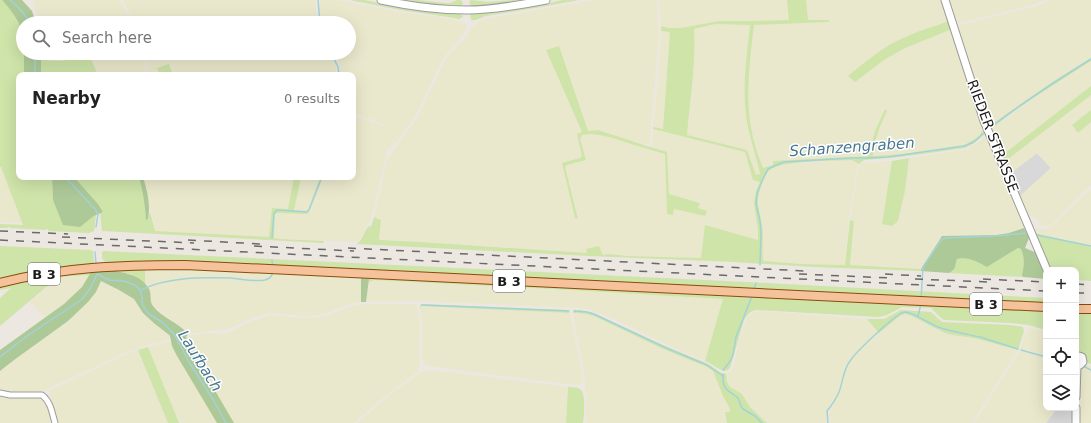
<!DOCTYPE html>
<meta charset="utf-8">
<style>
body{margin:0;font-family:"DejaVu Sans",sans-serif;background:#f6f6f6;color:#222}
.controls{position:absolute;right:12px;bottom:12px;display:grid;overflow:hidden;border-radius:8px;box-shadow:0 4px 16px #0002}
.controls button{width:36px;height:36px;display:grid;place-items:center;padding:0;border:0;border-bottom:1px solid #e0e0e0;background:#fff;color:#222;font:20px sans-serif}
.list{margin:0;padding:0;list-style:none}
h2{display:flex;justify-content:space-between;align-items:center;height:52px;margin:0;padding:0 16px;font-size:17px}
h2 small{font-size:13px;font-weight:400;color:#767676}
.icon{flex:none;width:22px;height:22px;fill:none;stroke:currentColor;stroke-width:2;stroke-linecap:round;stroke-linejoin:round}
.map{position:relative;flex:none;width:1091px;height:423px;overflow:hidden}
.search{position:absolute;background:#fff;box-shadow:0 4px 16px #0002;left:16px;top:16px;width:340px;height:44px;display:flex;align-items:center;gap:10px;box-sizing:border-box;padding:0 14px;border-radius:22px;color:#767676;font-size:15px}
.panel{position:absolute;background:#fff;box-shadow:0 4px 16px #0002;left:16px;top:72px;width:340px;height:108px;border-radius:8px}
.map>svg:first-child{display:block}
.residential{fill:#d9d8d8}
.farmland{fill:#eae8cc}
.grass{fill:#cee4a9;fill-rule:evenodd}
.forest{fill:#adc998}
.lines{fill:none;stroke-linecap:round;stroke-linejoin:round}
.stream{stroke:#a3d3d7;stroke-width:1.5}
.minor-casing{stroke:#9c9c9c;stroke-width:7}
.tertiary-casing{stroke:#9c9c9c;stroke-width:9}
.primary-casing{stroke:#894c09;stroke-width:10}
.minor{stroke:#fff;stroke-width:5}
.tertiary{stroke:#fff;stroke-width:7}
.primary{stroke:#f5c29c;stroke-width:8}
.rail{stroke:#696969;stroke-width:1.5;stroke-dasharray:8 8;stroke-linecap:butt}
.labels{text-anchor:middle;stroke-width:3;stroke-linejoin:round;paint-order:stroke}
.shield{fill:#fff;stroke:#5f5f5f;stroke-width:1}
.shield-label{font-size:13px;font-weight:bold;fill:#1b1b1b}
.street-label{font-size:14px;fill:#1b1b1b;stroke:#fff}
.water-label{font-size:15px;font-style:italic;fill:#487994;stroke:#fff}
</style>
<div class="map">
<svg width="1091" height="423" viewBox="0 0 1091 423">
<rect width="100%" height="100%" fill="#ece7e1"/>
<g class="residential">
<path d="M1037 153 1051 168 1018 198 1008 175Z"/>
<path d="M1076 354 1086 359 1079 375 1078 423H1046L1056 408H1076Z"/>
</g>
<g class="farmland">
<path d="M33 0H120L131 23H39Z"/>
<path d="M123 0H315L317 23H134Z"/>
<path d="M319 0H337L398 12 439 17 462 22 467 25 465 32 452 47 443 59 436 72 420 107 414 118 394 145 386 150V157L371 219 366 227 362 237 359 240 356 242 279 239 274 238 275 214 277 213 308 214 322 177H353V117L365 119 388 128 374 120 353 114V75H340L339 64 332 53H349V23H321Z"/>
<path d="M594 0H657L659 36 651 127 650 143 649 144 645 145 598 130 588 132 559 47 546 50 582 133 577 135 582 156 580 158 562 164 575 218H578L565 167 567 165 585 160 580 139V136L582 135 590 134 600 135 612 138 665 154 667 213 674 209 705 216 698 208 700 202 669 195 667 152 650 147 652 144 653 129 745 152 753 180 760 182 756 191 758 240 701 258 628 256 608 254 603 255 587 249 588 253 378 239 381 220 374 217 387 160 397 145 417 118 440 71 447 57 465 38 471 28 480 21 486 19Z"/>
<path d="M659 0H787L790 20 752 21H719L681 28H669L661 26Z"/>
<path d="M806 0H943L949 21 915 33 898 40 883 49 868 60 855 81 884 60 903 49 952 29 984 128 979 136 965 145 903 154 873 156 875 142 878 130 887 111 885 109 875 131 868 156 773 161V165L763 169 753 139 748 105 747 84 754 24 829 22 828 20H808Z"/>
<path d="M948 0H1047L1021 8 955 24Z"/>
<path d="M1052 0H1091V58L1052 82 988 127 955 28 960 25 1033 7Z"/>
<path d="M715 24 750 25 744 77V96L746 114 749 134 760 174 756 175 747 150 687 135 693 75 694 42V29Z"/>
<path d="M661 31H670L663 130 653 127 658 81Z"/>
<path d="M41 53H141L147 75H98L90 57 60 61 41 60Z"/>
<path d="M143 53H329L335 63 336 75H173L169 64 158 68 160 75H149Z"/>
<path d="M1091 61V86L1000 157 989 130 1019 107Z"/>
<path d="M1091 95V110L1072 126 1078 133 1091 122V185L1052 224 1049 226H1042L1039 225V221L1035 217 1032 216H1027L1018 198 1051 168 1037 153 1008 175 1003 163Z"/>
<path d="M986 137H988L1024 228 1009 233 997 235 942 236 921 269 850 265 854 221 850 220 858 171 861 164 864 163 892 161 882 224 892 226 898 221 905 191 909 158 968 149Z"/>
<path d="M852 160 859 164 857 169 849 218 845 265 801 264 764 261 762 251V225L758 209V196L765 178 769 171 778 166 791 163Z"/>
<path d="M0 167H1L22 223 0 222Z"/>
<path d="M143 177H294L288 210 272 209 269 237 155 231Z"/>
<path d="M301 177H320L308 210 306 211 294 210Z"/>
<path d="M1091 189V246L1034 233 1033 231 1037 228 1044 229 1049 228 1052 226Z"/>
<path d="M145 268H171L361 277V302L346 305 327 313 320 315 303 316 270 313 254 317 229 329 188 334 183 328 153 307 150 301 149 290 145 284Z"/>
<path d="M89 275 82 287 64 304 45 318 30 302 58 277Z"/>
<path d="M374 280 693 297 724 299 705 361 676 349 618 321 589 309 582 308 416 301 366 302 369 282Z"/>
<path d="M101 281 119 290 134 299 143 313 155 324 168 334 171 339 146 345 116 357 41 392 14 393 0 391V371L14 360 68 321 88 302 96 292Z"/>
<path d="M377 304H411L415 305 417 308 420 321 419 370 414 375 390 392 354 423H234L196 358 186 337 205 333 221 334 228 333 251 321 270 315 298 318 323 317 337 312 350 307 357 305Z"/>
<path d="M421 306 570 313 582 375V384L578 385 534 380 427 366 422 361V322Z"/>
<path d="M760 311 867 319 879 333 901 315 905 314 912 316 946 333 953 335 974 338 1018 350 972 423H830L829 415 832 408 836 402 826 416 827 423H767L750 407 746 399 730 387 727 382 726 374 731 371 733 367 739 342 747 318 755 312Z"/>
<path d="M573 313H581L588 314 598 318 663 349 707 367 712 371 723 396 730 409 729 412H726L727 423H586V393L584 373Z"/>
<path d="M1030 328 1046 332V408H1056L1053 414 1046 423H974L1018 354 1021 348 1026 331Z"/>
<path d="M171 341 172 346 177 356 217 423H179L148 347Z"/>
<path d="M138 350 168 423H57L49 391 113 360Z"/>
<path d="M1087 365 1091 366V423H1078V412L1079 375 1081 369 1083 366Z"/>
<path d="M430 370 568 387 566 423H357L393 392 412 379 421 372Z"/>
<path d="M0 395 39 396 45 399 54 423H0Z"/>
</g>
<g class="grass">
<path d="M0 0H2C10 9 21 20 23 33 24 39 23 47 23 53H24V75H19V177H52L53 200 80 227 96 215 94 231 89 233 48 231V229H47L46 230 10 228V227H9L8 228H0V224L23 225 1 167H0Z"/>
<path d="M350 0H365L392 6 460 13 462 15 463 17 459 19 442 16 400 10Z"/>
<path d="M396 0H418L445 3H450L457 0H461L463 3 462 6 460 7 426 5Z"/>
<path d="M471 0 488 2 514 0H532L497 5 474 6H471L469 2Z"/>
<path d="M563 0H579C548 6 517 11 486 16 481 17 477 21 471 20L470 16 471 14 472 13 543 4Z"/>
<path d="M787 0H806L808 20H829V22L754 25C750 59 745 93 751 127 753 141 758 155 763 168L773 165V161L868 156 875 131 885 109 887 111C880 126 874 140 873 156L903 154 965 145 979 136 984 128 986 133 974 143 965 148 900 157 864 160 859 164 852 160C835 161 782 160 770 170 765 173 759 192 758 198 757 207 761 216 762 225 764 236 762 248 763 259L764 261 801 264 845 265 850 220 854 221 850 265 921 269V271L813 267 733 262 590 256 357 244C365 237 363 232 369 226L371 227 374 217 381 220 379 239 381 240 421 242 587 253 586 249 599 246 603 255 608 254 628 256 701 258 705 225 758 240V230L754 203 756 191 760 182 753 180 745 152 653 129V127L663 129 670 32 661 31V26L669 28H681L719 21H752L789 20ZM715 24 750 25C747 55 742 84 746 114 748 135 756 154 760 174L756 175 747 150 687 135C690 100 696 64 694 29Z"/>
<path d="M949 21 952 29 903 49 884 60 855 82 848 76C864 63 880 49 899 40 915 32 932 27 949 21Z"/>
<path d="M559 46 588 131 598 130 650 147 667 152 669 194 700 203 698 208 707 211 705 216 674 209 673 215 667 214 665 154C654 151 642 147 631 144 615 139 599 132 582 135L580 139 586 160 567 165 565 167 578 219 575 218 562 163 580 158 582 156 577 134 582 132 546 50Z"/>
<path d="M90 57 98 75H41V60L60 61Z"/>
<path d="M1091 58V61L1019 107 989 130 988 127 1052 82Z"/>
<path d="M169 64 173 75H160L157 68Z"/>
<path d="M1091 86V95L1003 163 1000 157Z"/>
<path d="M1091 110V122L1078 133 1072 125Z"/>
<path d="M909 158 905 191 898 221 892 226 882 224 892 161Z"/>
<path d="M74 177H139C143 191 145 205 146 220L148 219 150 212 155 231 269 237 272 208 288 209 294 177H301L294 210 306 211 308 210 320 177H322L308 214 277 213 275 214 274 238 279 239 324 241 323 243 102 231 100 213 103 212 98 204Z"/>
<path d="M1034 233 1091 246V281L1076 280V270H1050Z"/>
<path d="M0 246 90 250 93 251 94 263 90 265 0 280Z"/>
<path d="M1018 248 1021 249C1025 258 1024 266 1022 275L1023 277 949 273 953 271 957 259C967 256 978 262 987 267Z"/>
<path d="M104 251 746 282 1046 298V304L140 262 107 263 105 262 102 258V252Z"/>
<path d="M145 268V284L131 274 107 269Z"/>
<path d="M90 271 91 272 89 275 58 277 0 326V298L11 288 0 290V286L40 277Z"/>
<path d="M369 277 1046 311V330L1028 325 1011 323 944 320 941 318 931 308 902 307 887 315 879 317 756 310C750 311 747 315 744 320L730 368C728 370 727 371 724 371 720 370 710 363 705 361L723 299 570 290 374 280 369 282Z"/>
<path d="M421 304 567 310 570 313 421 306V311L420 306Z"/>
<path d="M574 310H581L593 313 665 346 701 361 710 365 721 373 726 374 727 382 730 387 742 394 750 407 767 423H727L725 412H729L730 409 723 396 713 371 707 367 663 349 598 318C590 314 582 313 573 313Z"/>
<path d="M901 310 931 312 942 322 1010 325 1023 327 1024 331 1018 350 974 338 953 335 945 333 912 316 905 314 901 315 879 333 867 319H884Z"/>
<path d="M1076 312 1091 313V364C1086 362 1081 359 1079 354 1073 344 1076 323 1076 312Z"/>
<path d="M148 347 179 423H168L138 350Z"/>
<path d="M568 387C572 387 578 387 581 390 586 395 584 416 583 423H566Z"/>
</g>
<g class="forest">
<path d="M2 0H22L32 11 36 23H23V33C19 20 11 10 2 0Z"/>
<rect x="24" y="53" width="17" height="22"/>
<path d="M52 177H74L98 204 103 212 94 216 80 227 63 225 53 200Z"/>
<path d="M139 177H143C147 190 151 205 148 219L146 220C145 206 143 191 139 177Z"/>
<path d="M1024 228 1029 238 1025 248 1037 253 1046 275V279L1023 277 1022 275C1024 266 1025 258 1021 249L1018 248 987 267C978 262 967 256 957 259 955 265 956 270 949 273L921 271V269L942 236 997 235 1009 233Z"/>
<path d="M107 269C122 273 140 273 149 289 152 294 149 301 153 306 162 318 178 322 188 334L186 337 196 358 234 423H217L177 356 172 346 170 336 168 334 155 324 143 313 134 299 119 290 101 281 96 292 88 302 68 321 14 360 0 371V350L64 304 82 287 91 272Z"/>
<path d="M361 278 369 279 366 302H361Z"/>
</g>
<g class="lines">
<g class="stream">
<path d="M10 0 19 8 31 23"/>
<path d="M318 0 320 23"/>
<path d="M35 53V75"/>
<path d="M331 53 338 67 339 75"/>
<path d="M990 128C1022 103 1056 81 1091 59"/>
<path d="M65 177 95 209 98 214 96 227"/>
<path d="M1037 235 1091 246"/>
<path d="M272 238 274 213 277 210 306 212 309 210 322 177"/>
<path d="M95 252 96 264"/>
<path d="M272 260 273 267"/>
<path d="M760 265 761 231 760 221 756 204 757 193 762 181 768 169 774 166 784 162 850 158H867L888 157 964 146 974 142 984 133"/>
<path d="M97 274 109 280 124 281 135 285 140 290 142 297V303L145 309 149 314 162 322 174 334 189 362 214 401 226 423"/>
<path d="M754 289 756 283"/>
<path d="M141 290C167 277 202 277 231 278 242 279 254 282 265 280 269 279 272 277 273 272"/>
<path d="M921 299 923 267 941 240 945 238 995 236 1026 233"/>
<path d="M422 305 569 311"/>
<path d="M574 311 587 312 594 314 664 347 707 365 723 376"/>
<path d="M918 316 921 304"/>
<path d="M1021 350 1046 357"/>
<path d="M0 357 27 336 81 300 90 289 97 274"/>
<path d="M1085 367 1091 370"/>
<path d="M723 370 729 363 733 355 736 337 752 296"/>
<path d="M723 374C722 390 728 390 738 398L741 406 743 409 755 416 762 423"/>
<path d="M828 423 827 411C832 405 836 399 839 392 843 382 843 370 850 361 856 352 896 313 905 312 912 312 930 324 938 327 952 332 966 334 980 337 993 341 1005 345 1018 349"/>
</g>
<defs>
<path id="minor" d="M0 393 10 395H42C51 402 52 413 55 423"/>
<g id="tertiary">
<path d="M381 0C409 6 438 10 467 10 493 10 520 5 546 0"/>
<path d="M945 0 984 121 1047 270"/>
<path d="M1076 357 1079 356 1082 357 1083 362 1080 365H1076"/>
<path d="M1076 397 1077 365"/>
<path d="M1076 408V423"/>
</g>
<g id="primary">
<path d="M0 283C61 267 123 265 185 265L1046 307"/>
<path d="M1076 309H1091"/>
</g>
</defs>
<use href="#minor" class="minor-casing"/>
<use href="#tertiary" class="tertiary-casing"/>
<use href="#primary" class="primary-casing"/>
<use href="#minor" class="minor"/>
<use href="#tertiary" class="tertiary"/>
<use href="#primary" class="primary"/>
<g class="rail">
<path d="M0 231 68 234"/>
<path d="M62 237 194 243"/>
<path d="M0 240 1046 291"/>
<path d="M188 240 260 244"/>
<path d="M254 246 354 251"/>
<path d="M348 248 805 271"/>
<path d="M799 274 891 278"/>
<path d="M885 274 921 276"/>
<path d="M915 279 989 282"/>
<path d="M983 279 1046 282"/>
<path d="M1076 284 1091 285"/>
<path d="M1076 293H1091"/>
</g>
</g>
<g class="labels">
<g class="shield">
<rect x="28" y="263" width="32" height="22" rx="3"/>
<rect x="493" y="270" width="32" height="22" rx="3"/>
<rect x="970" y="293" width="32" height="22" rx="3"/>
</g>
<g class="shield-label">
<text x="44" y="279">B 3</text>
<text x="509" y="286">B 3</text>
<text x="986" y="309">B 3</text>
</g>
<g class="street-label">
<text transform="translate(993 136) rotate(69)" y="5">RIEDER STRASSE</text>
</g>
<g class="water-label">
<text transform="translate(852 147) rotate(-4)" y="5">Schanzengraben</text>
<text transform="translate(200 361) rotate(58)" y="5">Laufbach</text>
</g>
</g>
</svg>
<div class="controls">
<button>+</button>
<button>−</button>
<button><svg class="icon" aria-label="locate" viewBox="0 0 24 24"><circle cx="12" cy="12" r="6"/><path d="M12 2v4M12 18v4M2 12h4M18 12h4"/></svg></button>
<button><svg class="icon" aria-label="layers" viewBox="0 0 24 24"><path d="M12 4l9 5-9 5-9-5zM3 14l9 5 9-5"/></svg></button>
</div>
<div class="search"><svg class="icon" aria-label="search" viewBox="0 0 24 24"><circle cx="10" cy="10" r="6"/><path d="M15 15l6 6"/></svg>Search here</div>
<section class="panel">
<h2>Nearby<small>0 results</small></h2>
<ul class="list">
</ul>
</section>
</div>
